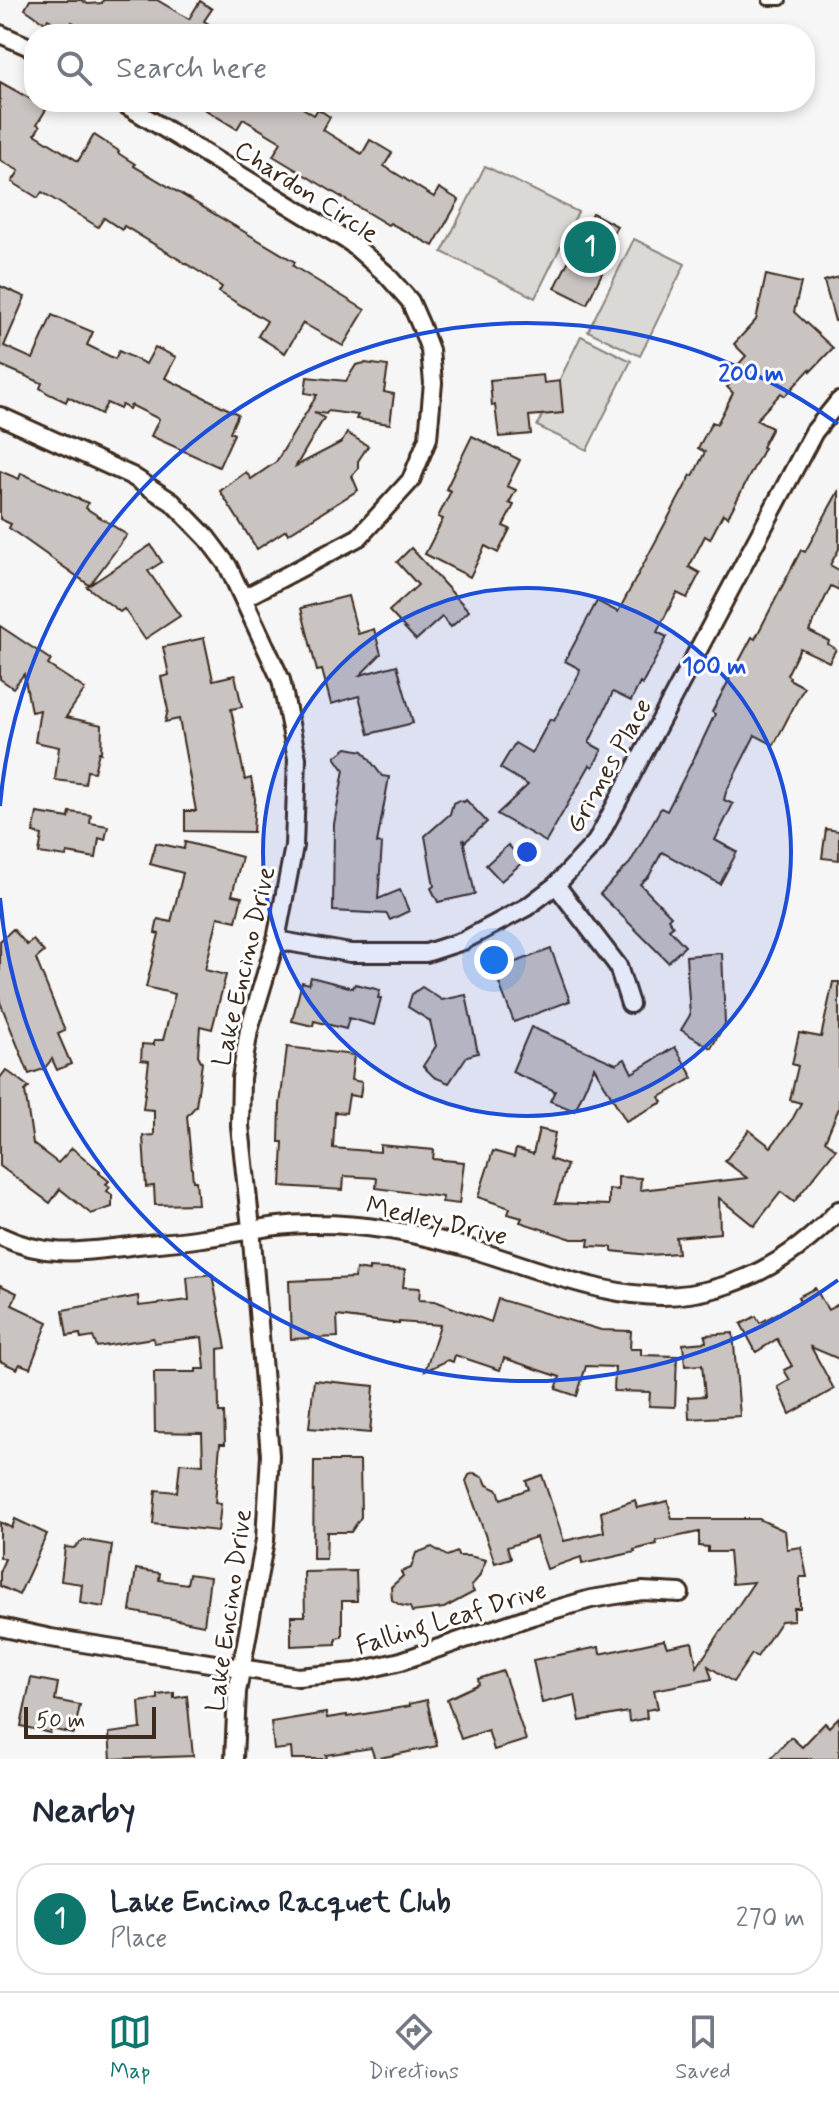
<!DOCTYPE html>
<style>
body{margin:0;font-family:Mynerve,sans-serif;background:#f2f2f3;color:#1f2937}
.scale{position:absolute;left:24px;bottom:20px;width:132px;box-sizing:border-box;padding-left:8px;border:4px solid #3b2a1e;border-top:0;font-size:22px;line-height:28px;white-space:nowrap;color:#3b2a1e;-webkit-text-stroke:6px #fff;paint-order:stroke}
.you{position:absolute;left:494px;top:960px;width:28px;height:28px;margin:-20px;border:6px solid #fff;border-radius:50%;background:#1a73e8;box-shadow:0 0 0 12px #1a73e833}
.badge{display:grid;place-items:center;width:52px;height:52px;border-radius:50%;background:#0f766e;color:#fff;font-size:26px;font-weight:700}
.pin{position:absolute;translate:-50% -50%;border:4px solid #fff;box-shadow:0 2px 8px #0006}
.list{margin:0;padding:0;list-style:none}
h2{display:flex;justify-content:space-between;align-items:center;height:104px;margin:0;padding:0 32px;font-size:34px}
h2 small{font-size:26px;font-weight:400;color:#747a83}
.list li{display:grid;grid-template-columns:52px 1fr auto;gap:24px;align-items:center;box-sizing:border-box;height:112px;margin:0 16px 16px;padding:0 16px;border:2px solid #e0e1e3;border-radius:32px}
.list b{display:block;font-size:30px;white-space:nowrap}
.list p{margin:0;font-size:26px;white-space:nowrap;color:#747a83}
.list em{font-size:26px;font-style:normal;color:#747a83}
.icon{flex:none;width:44px;height:44px;fill:none;stroke:currentColor;stroke-width:2;stroke-linecap:round;stroke-linejoin:round}
.map{position:relative;flex:none;width:839px;height:1759px;overflow:hidden}
.search{position:absolute;background:#fff;box-shadow:0 4px 12px #0003;left:24px;right:24px;top:24px;height:88px;display:flex;align-items:center;gap:20px;box-sizing:border-box;padding:0 28px;border-radius:32px;color:#747a83;font-size:30px}
.sheet{height:232px;background:#fff}
nav{display:flex;justify-content:space-around;align-items:center;box-sizing:border-box;height:112px;border-top:2px solid #e0e1e3;background:#fff;font-size:22px;color:#747a83}
nav a{display:grid;justify-items:center;gap:4px}
nav .on{color:#0f766e}
.map>svg:first-child{display:block}
.green{fill:#dbd9d6;stroke:#8b827a;stroke-width:2}
.building{fill:#c9c3c1;stroke:#3b2a1e;stroke-width:2}
.lines{fill:none;stroke-linecap:round;stroke-linejoin:round}
.lane-casing{stroke:#3b2a1e;stroke-width:14}
.street-casing{stroke:#3b2a1e;stroke-width:22}
.lane{stroke:#fff;stroke-width:8}
.street{stroke:#fff;stroke-width:16}
.ring{fill:none;stroke:#1d4ed8;stroke-width:4}
.labels{text-anchor:middle;stroke-width:6;stroke-linejoin:round;paint-order:stroke}
.street-label{font-size:26px;fill:#3b2a1e;stroke:#fff}
.centre{fill:#1d4ed8;stroke:#fff;stroke-width:4}
.ring-label{font-size:24px;text-anchor:middle;font-weight:bold;fill:#1d4ed8;stroke:#fff;stroke-width:6;stroke-linejoin:round;paint-order:stroke}
</style>
<div class="map">
<svg width="839" height="1759" viewBox="0 0 839 1759">
<rect width="100%" height="100%" fill="#f7f6f6"/>
<filter id="ink" filterUnits="userSpaceOnUse"><feTurbulence type="fractalNoise" baseFrequency=".0125" numOctaves="2"/><feDisplacementMap in="SourceGraphic" scale="16" xChannelSelector="R" yChannelSelector="G"/><feConvolveMatrix kernelMatrix="1 2 1 2 8 2 1 2 1" color-interpolation-filters="sRGB"/></filter>
<g filter="url(#ink)">
<g class="green">
<path d="M485 166 578 212 535 298 442 252Z"/>
<path d="M634 239 685 264 640 356 588 331Z"/>
<path d="M581 336 631 361 587 450 537 426Z"/>
</g>
<g class="building">
<path d="M30 0H81L88 4 102 3 103 0H157L189 19 200 1 212 9 204 21 225 34H77L81 27 72 22 70 34H60L51 27 54 23 48 19 45 23 25 9Z"/>
<path d="M0 82 47 108 37 124 40 126 35 134 78 161 94 135 119 151 118 153 135 164 134 166 295 262 293 266 365 310 343 346 303 323 285 353 258 336 267 321 219 292 222 287 203 274 124 226 122 230 104 218 98 227 42 192 38 198 12 182 19 171 0 160Z"/>
<path d="M193 102H293L314 115 318 109 330 117 323 130 362 154 370 140 392 153 384 166 434 197 439 188 459 200 433 246 390 223 388 225 273 156 281 142 243 119 237 129Z"/>
<path d="M592 213 617 226 595 269 602 273 587 304 555 288Z"/>
<path d="M766 275 801 283 794 312 833 348 811 371 810 369 785 396 781 393 756 420 772 428 762 447 764 448 728 517 723 514 710 539 705 536 689 567 700 573 687 598 677 593 657 632 667 637 642 685 640 683 631 701 613 692 589 743 602 750 593 767 590 765 546 842 497 814 528 785 500 768 515 743 532 753 550 719 554 721 579 674 580 669 565 661 597 601 618 612 691 475 693 476 705 452 698 448 712 422 717 424 733 393 727 387 742 371 737 366 746 356 734 344 756 320Z"/>
<path d="M839 277V320L835 321 824 281Z"/>
<path d="M0 286 25 297 4 346 33 359 52 315 93 332 87 345 115 359 119 351 146 364 155 347 176 357 165 378 238 414 230 432 234 434 219 467 151 436 159 419 131 405 129 409 122 405 120 409 107 403 101 414 68 397 66 402 49 394 40 388 42 383 0 365Z"/>
<path d="M365 363 388 366 384 392 394 394 390 424 356 419 358 415 328 411 326 414 314 412 324 418 296 466 342 442 347 433 368 446 358 461V469L352 476 358 490 288 534 286 530 257 549 220 491 246 472 251 479 276 462 317 395 305 393 307 377 346 381 356 365Z"/>
<path d="M543 375 544 383 560 381 563 413 529 416 531 434 499 437 495 405 492 406 490 380Z"/>
<path d="M472 436 520 460 507 486 516 490 509 503 514 505 503 526 510 529 498 553 485 546 470 577 425 554 443 519 438 517 451 491 446 489Z"/>
<path d="M0 471 19 479 21 473 88 503 86 508 127 535 90 585 151 545 162 562 148 571 180 616 145 639 124 609 120 612 87 587 89 585 9 528 11 524 0 519Z"/>
<path d="M839 490V549L830 565 839 570V590L831 586 809 631 829 641 828 644 836 649 829 662 800 648 787 675 790 677 789 679 804 687 774 745 755 735 726 792 724 800 733 804 715 840 737 852 720 884 662 852 649 876 640 884 671 916 668 919 673 926 669 929 685 946 668 962 600 894 630 863 661 808 667 811 698 750 715 714 712 712 752 637 755 639 801 550 805 552Z"/>
<path d="M411 548 469 611 451 627 442 617 416 640 389 611 418 585 397 562Z"/>
<path d="M348 596 358 634 374 629 381 654 360 675 397 665 413 723 369 734 359 696 331 704 322 670 317 671 301 608Z"/>
<path d="M0 626 51 660 48 665 85 689 66 717 102 725 101 753 99 752 94 772 87 771 85 784 55 780 59 747 35 742 40 710 31 712 24 674 13 688 0 679Z"/>
<path d="M204 638 213 680 235 675 242 707 231 709 245 780 251 778 255 799 253 832 185 831V811H196L179 719 165 722 168 710 161 677 169 675 163 647Z"/>
<path d="M347 748 363 751 382 776 389 777 377 843 382 844 378 899 400 890 409 911 390 920 387 914 333 911 334 824 344 770 335 757Z"/>
<path d="M459 800 464 802 466 800 487 822 465 842 463 839 475 894 438 902 431 888 434 886 425 836 450 814 453 803Z"/>
<path d="M70 812 91 815 90 823 108 826 105 840 99 838 96 858 67 853 66 857 39 853 42 835 33 833 37 813 69 818Z"/>
<path d="M826 829 839 831V860L822 858Z"/>
<path d="M185 842 242 857 232 895 242 897 236 921 218 917 205 970 226 975 212 1029 200 1026 198 1055 202 1063 197 1099 196 1106 187 1116 193 1181H196L198 1204 155 1205 154 1186 146 1187 143 1136 154 1135V1110L143 1109 149 1061 141 1060 142 1044 154 1045V1040H163L175 994 146 987 159 934 155 933 158 919 171 922 183 873 150 864 156 843 184 849Z"/>
<path d="M508 845 524 861 501 881 486 865Z"/>
<path d="M13 929 27 945 33 940 44 952 36 959 65 1031 58 1034 71 1064 57 1070 52 1059 44 1069 29 1074 0 1002V941Z"/>
<path d="M551 949 570 1001 514 1022 494 970Z"/>
<path d="M722 953 725 1024 711 1048 681 1030 690 1015 686 956Z"/>
<path d="M311 977 353 988 355 984 380 990 378 998H381L374 1025 349 1018 346 1029 314 1021 313 1026 292 1021 302 982 309 984Z"/>
<path d="M833 982H839V1108L825 1141 836 1149 794 1202 781 1192 754 1226 719 1198 720 1233 676 1237 678 1253 649 1255 612 1251V1247L588 1246 589 1239H572L520 1222 522 1218 508 1214 510 1208 478 1197 493 1151 514 1157 516 1149 533 1154 539 1129 555 1133 550 1159 567 1165 555 1203 609 1205V1189L618 1190V1177L641 1178 640 1190 747 1178 725 1161 749 1130 771 1147 793 1118 801 1103 790 1100 798 1066 792 1064 799 1033 821 1037Z"/>
<path d="M422 987 442 1000 466 995 478 1053 467 1056 449 1083 434 1077 423 1066 436 1046 430 1021 408 1007 412 994Z"/>
<path d="M531 1027 616 1064 625 1059 632 1073 675 1047 693 1078 660 1097 663 1102 626 1121 594 1067 575 1111 550 1101 555 1091 512 1072Z"/>
<path d="M287 1047 354 1055 351 1080 362 1082 360 1097 349 1095 346 1113 335 1112 333 1148 380 1152V1145L434 1150 433 1159 464 1162 459 1204 442 1202 443 1197 376 1188 377 1178 344 1176 343 1190 281 1186 283 1142H279L280 1105Z"/>
<path d="M6 1070 29 1087 25 1091 33 1144 58 1163 72 1148 100 1171 99 1173 109 1181 106 1184 110 1187 107 1191 112 1195V1207L91 1214 60 1189 50 1203 0 1166V1078Z"/>
<path d="M369 1268 405 1270 403 1287 420 1288 419 1300 435 1301 491 1322 498 1299 601 1330 631 1331 630 1349H641V1355L677 1356 675 1407 649 1406 650 1392 614 1391 615 1367 586 1366 577 1396 556 1389 560 1377 504 1358 500 1370 455 1355 453 1362 448 1360 425 1371 440 1325 399 1322V1324L337 1316 338 1337 291 1339 289 1281 355 1278 356 1269 369 1271Z"/>
<path d="M212 1274 226 1348 218 1349 219 1413H224L225 1444H220L215 1503 221 1504 218 1531 153 1524 156 1490 177 1492 180 1463 203 1465 202 1433 155 1432 154 1372H196V1369H205L202 1337 154 1343 153 1338 97 1347 93 1337 81 1339 80 1334 67 1336 63 1310 138 1296 139 1306 189 1300 187 1277Z"/>
<path d="M0 1285 17 1293 12 1305 48 1322 30 1368 20 1364 17 1369 0 1361Z"/>
<path d="M815 1288 828 1310 839 1304V1359L811 1347 834 1389 790 1414 778 1387 790 1380 784 1370 792 1366 777 1339 756 1352 741 1324 756 1316 760 1323 800 1301 798 1297Z"/>
<path d="M733 1333 740 1416 689 1419 688 1397 705 1396 702 1365 685 1366 683 1344 706 1342 705 1335Z"/>
<path d="M314 1380 374 1386 370 1433 309 1428Z"/>
<path d="M314 1461H360L361 1517 351 1532H327L326 1559H313Z"/>
<path d="M474 1473 484 1478 487 1485 498 1490 501 1499 529 1489 526 1481 542 1475 564 1541 604 1532 601 1512 635 1500 637 1508 668 1501 672 1519H759L785 1531 787 1549 801 1547 807 1577H800V1608H794V1620L781 1621 757 1657 752 1654 733 1682 708 1666 712 1679 654 1690 658 1708 646 1710 647 1718 629 1722 628 1712 580 1721 575 1695 542 1703 533 1660 599 1647 600 1654 664 1640 667 1647 692 1642 697 1667 754 1582 732 1584 729 1552H708V1547L699 1546V1532L656 1541 657 1544 634 1550 635 1552 582 1564 581 1557 547 1569 536 1537 507 1547 511 1558 495 1563 466 1481 469 1475Z"/>
<path d="M15 1519 47 1534 19 1595 0 1586V1570L5 1559 0 1557V1522L12 1528Z"/>
<path d="M83 1540 112 1545 104 1607 80 1603 82 1584 61 1581 65 1547 74 1548Z"/>
<path d="M432 1547 447 1556 457 1552 458 1556H469L486 1560 479 1577 471 1586 474 1592 444 1608 412 1612 410 1607 400 1605 392 1600 391 1587 403 1576 401 1572 411 1568 416 1553Z"/>
<path d="M136 1569 160 1573 159 1580 187 1584 189 1574 210 1577 204 1625 130 1611Z"/>
<path d="M356 1571 357 1601H342V1637L336 1638V1644L291 1646V1616H305L304 1572Z"/>
<path d="M503 1671 526 1740 494 1750 488 1730 461 1739 447 1699 479 1684 478 1679Z"/>
<path d="M31 1678 58 1683 55 1700 80 1705 74 1734 51 1729 50 1733 21 1726Z"/>
<path d="M174 1693V1698L187 1696 193 1756 111 1759 109 1733 141 1729 139 1702 158 1699V1695Z"/>
<path d="M427 1700 437 1746 375 1759 371 1748 326 1755 327 1759H292L291 1748 274 1750 271 1722 326 1713 327 1718 347 1715V1717L410 1706 409 1704Z"/>
<path d="M839 1717V1759H770L791 1737 802 1747 825 1723 829 1727Z"/>
</g>
<g class="lines">
<defs>
<path id="lane" d="M768 0H781"/>
<g id="street">
<path d="M0 34 34 49"/>
<path d="M121 102 351 243 386 274 410 301 421 326 430 350 433 383 428 438 411 480 359 537 244 598"/>
<path d="M0 416 132 476 172 502 207 538 228 566 281 680 297 758 294 846 276 940 249 1030 241 1078 240 1126 251 1228 270 1455 265 1540 237 1692 234 1759"/>
<path d="M556 885 618 966 630 1004"/>
<path d="M276 940 350 953H426L463 941 527 907 556 885 596 842 814 432 839 401"/>
<path d="M0 1236C46 1258 81 1252 130 1246 154 1243 178 1242 202 1238 241 1233 276 1223 316 1224 367 1224 416 1233 465 1247 534 1267 617 1305 689 1294 749 1285 799 1253 839 1210"/>
<path d="M0 1627 51 1638 298 1677 355 1672 401 1661 532 1616 591 1599 642 1591 680 1593"/>
</g>
</defs>
<use href="#lane" class="lane-casing"/>
<use href="#street" class="street-casing"/>
<use href="#lane" class="lane"/>
<use href="#street" class="street"/>
</g>
</g>
<circle cx="527" cy="852" r="264" fill="#1d4ed8" fill-opacity=".12"/>
<g class="ring">
<circle cx="527" cy="852" r="264"/>
<path d="M838 1280A529 529 0 0 1 0 898M0 806A529 529 0 0 1 838 424"/>
</g>
<g class="labels">
<g class="street-label">
<text transform="translate(307 191) rotate(33)" y="9">Chardon Circle</text>
<text transform="translate(608 765) rotate(-61)" y="9">Grimes Place</text>
<text transform="translate(243 966) rotate(-77)" y="9">Lake Encino Drive</text>
<text transform="translate(437 1220) rotate(13)" y="9">Medley Drive</text>
<text transform="translate(228 1610) rotate(-82)" y="9">Lake Encino Drive</text>
<text transform="translate(451 1617) rotate(-17)" y="9">Falling Leaf Drive</text>
</g>
</g>
<circle cx="527" cy="852" r="12" class="centre"/>
<g class="ring-label">
<text x="751" y="381">200 m</text>
<text x="714" y="674">100 m</text>
</g>
</svg>
<div class="scale">50 m</div>
<div class="you"></div>
<div class="pin badge" style="left:590px;top:247px">1</div>
<div class="search"><svg class="icon" aria-label="search" viewBox="0 0 24 24"><circle cx="10" cy="10" r="6"/><path d="M15 15l6 6"/></svg>Search here</div>
</div>
<section class="sheet">
<h2>Nearby<small></small></h2>
<ul class="list">
<li><span class="badge">1</span><div><b>Lake Encino Racquet Club</b><p>Place</p></div><em>270 m</em></li>
</ul>
</section>
<nav>
<a class="on"><svg class="icon" aria-label="map" viewBox="0 0 24 24"><path d="M3 6l6-2 6 2 6-2v14l-6 2-6-2-6 2zM9 4v14M15 6v14"/></svg>Map</a>
<a><svg class="icon" aria-label="directions" viewBox="0 0 24 24"><path d="M12 3l9 9-9 9-9-9zM9 14v-3h6M13 9l2 2-2 2"/></svg>Directions</a>
<a><svg class="icon" aria-label="saved" viewBox="0 0 24 24"><path d="M7 4h10v16l-5-4-5 4z"/></svg>Saved</a>
</nav>
